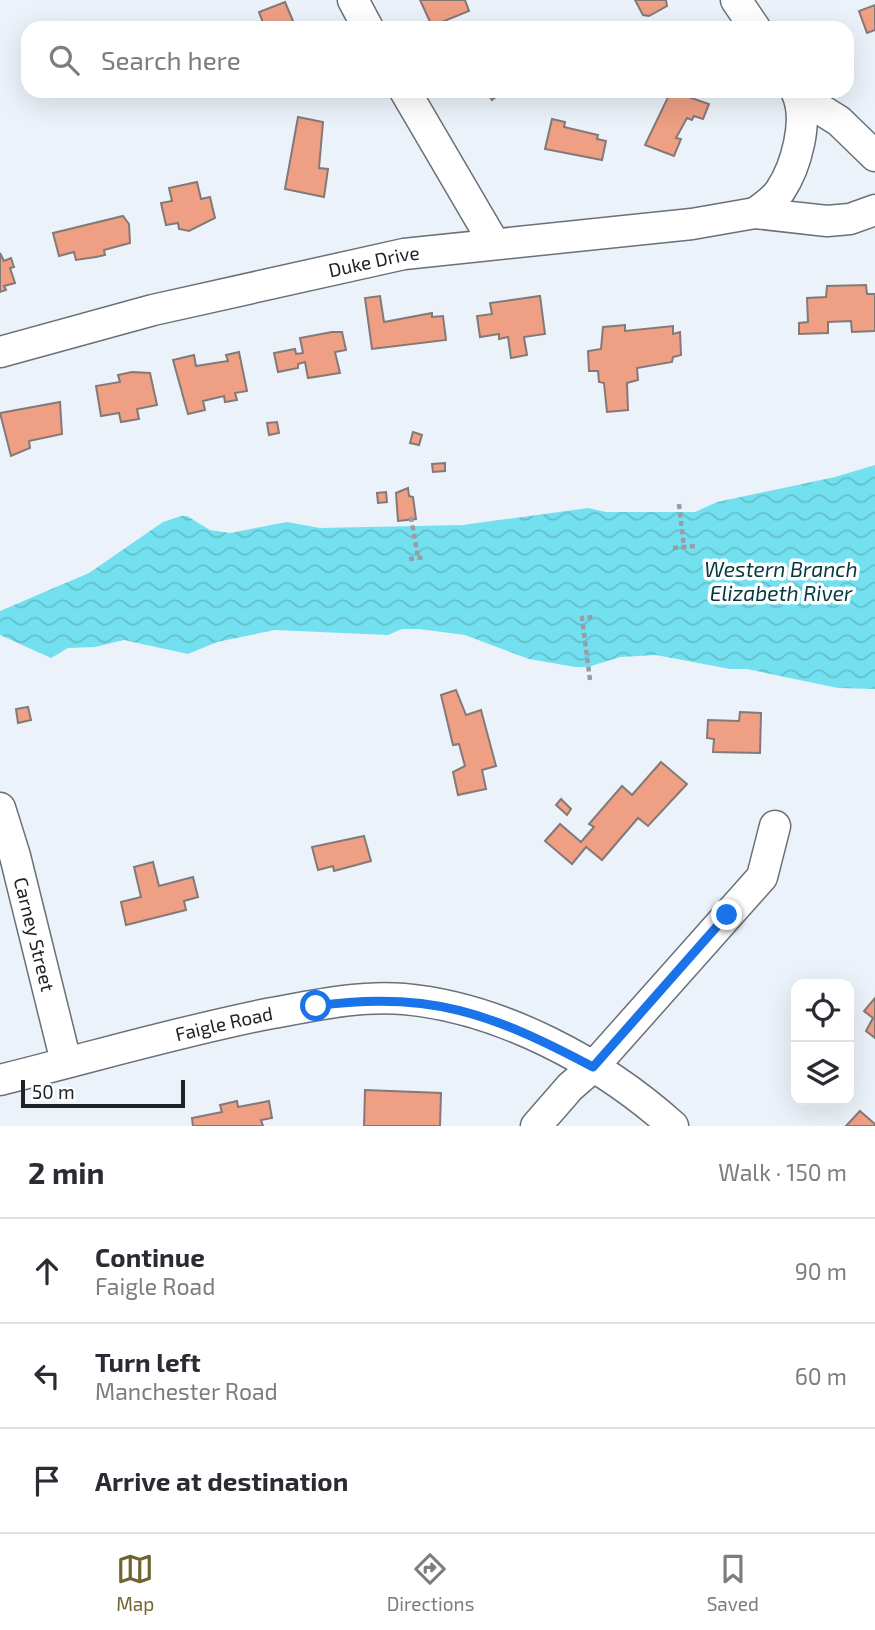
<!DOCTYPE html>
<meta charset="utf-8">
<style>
body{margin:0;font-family:"Exo 2",sans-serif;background:#f7f7f7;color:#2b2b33}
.controls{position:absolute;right:21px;bottom:21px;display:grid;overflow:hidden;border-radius:14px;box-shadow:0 7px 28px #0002}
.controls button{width:63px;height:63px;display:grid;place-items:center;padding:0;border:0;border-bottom:2px solid #e1e1e2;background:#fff;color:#2b2b33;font:35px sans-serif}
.scale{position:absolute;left:21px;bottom:18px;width:164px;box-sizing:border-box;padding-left:7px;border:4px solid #202225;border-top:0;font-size:19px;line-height:24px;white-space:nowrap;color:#202225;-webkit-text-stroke:5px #fefefe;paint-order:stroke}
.stop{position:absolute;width:21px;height:21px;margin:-16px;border:5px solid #1a73e8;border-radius:50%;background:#fff}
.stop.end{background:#1a73e8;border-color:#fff;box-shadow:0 2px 7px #0008}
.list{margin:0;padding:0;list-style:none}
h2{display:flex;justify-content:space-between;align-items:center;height:91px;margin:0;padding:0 28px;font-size:30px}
h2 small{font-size:23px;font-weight:400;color:#7c7c81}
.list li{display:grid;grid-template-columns:46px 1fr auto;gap:21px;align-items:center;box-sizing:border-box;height:105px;padding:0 28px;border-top:2px solid #e1e1e2}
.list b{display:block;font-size:26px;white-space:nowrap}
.list p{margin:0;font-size:23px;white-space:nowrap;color:#7c7c81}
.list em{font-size:23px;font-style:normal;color:#7c7c81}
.icon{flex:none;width:38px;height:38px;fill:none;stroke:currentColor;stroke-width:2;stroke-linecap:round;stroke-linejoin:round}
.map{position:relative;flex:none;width:875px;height:1126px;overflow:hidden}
.search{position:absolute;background:#fff;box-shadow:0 7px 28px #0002;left:21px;right:21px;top:21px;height:77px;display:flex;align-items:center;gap:18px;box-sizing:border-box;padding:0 24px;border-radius:21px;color:#7c7c81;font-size:26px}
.sheet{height:406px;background:#fff}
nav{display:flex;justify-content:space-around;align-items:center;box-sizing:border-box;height:98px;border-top:2px solid #e1e1e2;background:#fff;font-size:19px;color:#7c7c81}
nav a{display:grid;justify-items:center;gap:4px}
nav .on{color:#726431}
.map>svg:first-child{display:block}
.water{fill:url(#water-waves)}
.building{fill:#ee9f84;stroke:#837976;stroke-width:2}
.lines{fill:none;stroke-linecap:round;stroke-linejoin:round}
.minor-casing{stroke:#6a7077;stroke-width:33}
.path{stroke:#989da3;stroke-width:4.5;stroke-dasharray:5 3.5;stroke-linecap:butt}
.minor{stroke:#fff;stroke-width:30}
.route{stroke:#1a73e8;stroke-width:9}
.labels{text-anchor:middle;stroke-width:7;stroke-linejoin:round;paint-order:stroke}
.street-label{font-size:19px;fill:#202225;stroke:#fefefe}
.water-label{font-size:21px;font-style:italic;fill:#033a41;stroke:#fefefe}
</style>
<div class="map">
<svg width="875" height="1126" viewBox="0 0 875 1126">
<defs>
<pattern id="water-waves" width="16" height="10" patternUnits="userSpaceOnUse" patternTransform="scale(1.75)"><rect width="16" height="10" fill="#73e0ef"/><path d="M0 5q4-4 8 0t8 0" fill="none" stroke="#63c0cd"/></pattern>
</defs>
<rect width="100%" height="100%" fill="#ebf2fa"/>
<path class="water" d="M875 465V689L838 688 747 669H730L656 655 620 657 588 667H575L529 659 465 635 419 629H402L388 635 275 630 217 642 188 654 124 640 95 647 68 648 51 658 0 635V611L89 573 163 522 181 516H187L210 530 230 533 287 522 320 528 463 525 588 508 606 512H695L717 502 835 477Z"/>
<g class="building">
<path d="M420 0H465L469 11 432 26Z"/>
<path d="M635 0H666L667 6 649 16 643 15Z"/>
<path d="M285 2 296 28H265L259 12Z"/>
<path d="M875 5V30L867 33 859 11Z"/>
<path d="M479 91H503L492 100 488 94 484 97Z"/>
<path d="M671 91 709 104 703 119 694 116 692 120 687 118 676 138 681 139 674 156 645 145Z"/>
<path d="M298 117 323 122 319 168 328 169 324 197 285 189Z"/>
<path d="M552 119 565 122 564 127 598 135 597 139 606 141 602 160 545 149Z"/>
<path d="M197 182 201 199 210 197 215 218 189 231 179 229 178 223 166 225 161 203 172 201 169 188Z"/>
<path d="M123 216 129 224 130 243 104 250 105 255 96 257 76 260 74 252 59 256 53 233Z"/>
<path d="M0 253 4 261 11 258 14 267 10 268 15 283 4 286 6 290 0 292Z"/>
<path d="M866 285 867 294H875V331L852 332 851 321 828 322V333L799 334V323L808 322 807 298 826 297 827 286Z"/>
<path d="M380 296 384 322 432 313V317L443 316 446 340 372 349 365 298Z"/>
<path d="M540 296 545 334 524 337 527 355 511 358 508 337 499 339V334L480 337 477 316 492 314 490 303Z"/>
<path d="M625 325V331L673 326V334L680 332 681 355 673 357 672 362 637 368 638 380 627 383 628 410 607 412 604 383 599 382 598 371H589L588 351 601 349 603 327Z"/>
<path d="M332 332H342L346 350 335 352 340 373 308 378 305 362 298 364V368L278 372 274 353 295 349 296 354 303 353 300 338Z"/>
<path d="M239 352 247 391 235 393 237 400 225 402 224 396 203 401 205 410 188 414 173 360 194 355 196 366 228 361 226 355Z"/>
<path d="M132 372 150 373 157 405 137 409 139 419 121 422 119 413 101 416 96 386 120 382 118 375Z"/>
<path d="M60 402 62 434 29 441 30 448 11 456 0 413Z"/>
<path d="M277 422 279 433 269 435 267 423Z"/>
<path d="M413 432 422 435 419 445 410 443Z"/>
<path d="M445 463V471L433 472 432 464Z"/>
<path d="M408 488 409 496 413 497 416 519 398 521 396 493Z"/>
<path d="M386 492 387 502 378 503 377 493Z"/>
<path d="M456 690 466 715 481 710 496 766 482 770 486 789 458 795 453 772 465 766 459 744 453 745 441 695Z"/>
<path d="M28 707 31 720 18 723 16 709Z"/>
<path d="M740 712 761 713 760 753 713 752 714 739 707 738 708 720 739 721Z"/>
<path d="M661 762 687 784 648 826 638 818 602 860 586 847 572 864 545 841 560 824 581 842 594 827 589 824 622 786 632 795Z"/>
<path d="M561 799 571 809 567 815 556 805Z"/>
<path d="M364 836 371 861 334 871 333 866 318 870 312 847Z"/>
<path d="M153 862 159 886 193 877 198 897 184 901 186 910 126 925 121 902 141 897 134 867Z"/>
<path d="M875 998V1038L866 1031 873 1018 864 1011Z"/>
<path d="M365 1090 441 1093 440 1126H364Z"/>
<path d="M237 1101 238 1107 269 1101 272 1118 261 1120 263 1126H193L192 1118 222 1112 220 1105Z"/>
<path d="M860 1111 875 1124V1126H846Z"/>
</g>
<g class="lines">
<defs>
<g id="minor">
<path d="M353 0 368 28"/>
<path d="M736 0 755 28"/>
<path d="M405 91 494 243"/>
<path d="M799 96 839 121 875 156"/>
<path d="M755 213C764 207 773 201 780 191 796 167 810 119 796 91"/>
<path id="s1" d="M0 352 153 310 404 254 692 224 755 213 827 221 850 219 875 210"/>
<path id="s2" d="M0 808 15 856 66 1062"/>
<path id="s3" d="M0 1080C89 1058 177 1032 267 1014 312 1006 359 995 404 999 501 1008 602 1062 673 1126"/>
<path d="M536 1126 570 1087 593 1067 762 877 775 826"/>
</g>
</defs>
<use href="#minor" class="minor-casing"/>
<g class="path">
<path d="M679 504 684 547"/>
<path d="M411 517 418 558"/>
<path d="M673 548 695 546"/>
<path d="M409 559 426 557"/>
<path d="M590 680 582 618 596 617"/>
</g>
<use href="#minor" class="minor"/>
</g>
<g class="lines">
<path class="route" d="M316 1006C430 990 493 1014 593 1067L727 915"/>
</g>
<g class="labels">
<g class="street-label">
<text dy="7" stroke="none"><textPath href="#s1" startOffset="385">Duke Drive</textPath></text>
<text dy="7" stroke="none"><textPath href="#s2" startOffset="131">Carney Street</textPath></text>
<text dy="7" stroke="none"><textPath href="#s3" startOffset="231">Faigle Road</textPath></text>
</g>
<g class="water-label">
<text x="781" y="577">Western Branch<tspan x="781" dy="24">Elizabeth River</tspan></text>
</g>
</g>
</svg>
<div class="controls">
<button><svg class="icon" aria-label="locate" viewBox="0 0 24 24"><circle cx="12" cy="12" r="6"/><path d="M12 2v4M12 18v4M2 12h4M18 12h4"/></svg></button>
<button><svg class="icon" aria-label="layers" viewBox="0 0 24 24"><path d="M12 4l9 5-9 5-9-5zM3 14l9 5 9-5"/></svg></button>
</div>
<div class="scale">50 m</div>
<div class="stop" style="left:316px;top:1006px"></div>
<div class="stop end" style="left:727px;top:915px"></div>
<div class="search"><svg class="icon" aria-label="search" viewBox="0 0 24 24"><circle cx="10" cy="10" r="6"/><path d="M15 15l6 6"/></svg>Search here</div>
</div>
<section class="sheet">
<h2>2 min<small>Walk · 150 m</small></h2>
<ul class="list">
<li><svg class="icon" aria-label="ahead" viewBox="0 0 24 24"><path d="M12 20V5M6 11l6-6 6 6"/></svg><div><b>Continue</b><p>Faigle Road</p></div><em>90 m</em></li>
<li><svg class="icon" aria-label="left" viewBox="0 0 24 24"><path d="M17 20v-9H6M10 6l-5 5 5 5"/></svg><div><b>Turn left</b><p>Manchester Road</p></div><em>60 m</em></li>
<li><svg class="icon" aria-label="arrive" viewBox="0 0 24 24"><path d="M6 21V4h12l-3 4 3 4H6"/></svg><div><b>Arrive at destination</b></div></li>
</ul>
</section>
<nav>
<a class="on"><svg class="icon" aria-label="map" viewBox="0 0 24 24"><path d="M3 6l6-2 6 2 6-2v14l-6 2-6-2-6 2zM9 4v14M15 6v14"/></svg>Map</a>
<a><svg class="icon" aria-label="directions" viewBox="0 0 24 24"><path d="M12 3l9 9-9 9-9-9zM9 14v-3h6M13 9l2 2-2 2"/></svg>Directions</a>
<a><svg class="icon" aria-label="saved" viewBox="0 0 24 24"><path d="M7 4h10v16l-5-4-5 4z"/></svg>Saved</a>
</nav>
